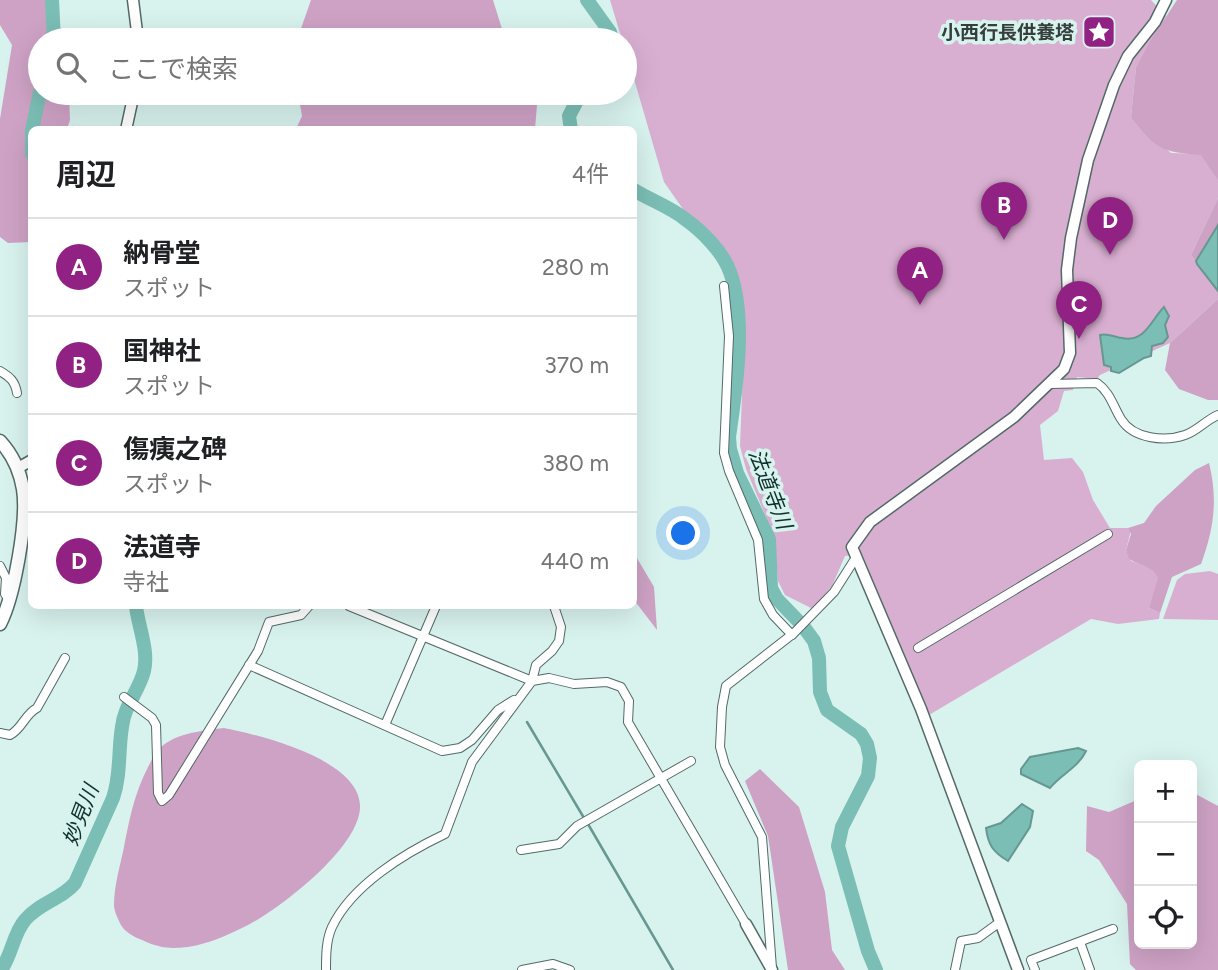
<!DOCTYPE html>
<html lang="ja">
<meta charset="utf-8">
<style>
body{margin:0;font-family:Figtree,"Noto Sans JP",sans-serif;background:#f6f6f6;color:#202124}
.controls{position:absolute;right:21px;bottom:21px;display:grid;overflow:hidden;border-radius:10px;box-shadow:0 7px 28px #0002}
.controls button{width:63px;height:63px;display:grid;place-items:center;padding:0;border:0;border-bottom:2px solid #e0e0e0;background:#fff;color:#202124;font:35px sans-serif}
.you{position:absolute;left:684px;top:534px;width:24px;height:24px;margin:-18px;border:5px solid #fff;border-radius:50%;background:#1a73e8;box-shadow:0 0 0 10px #1a73e833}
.badge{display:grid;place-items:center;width:46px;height:46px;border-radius:50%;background:#912284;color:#fff;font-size:23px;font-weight:700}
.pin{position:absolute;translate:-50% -58px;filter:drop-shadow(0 2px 4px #0008)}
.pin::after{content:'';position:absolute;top:37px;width:24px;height:21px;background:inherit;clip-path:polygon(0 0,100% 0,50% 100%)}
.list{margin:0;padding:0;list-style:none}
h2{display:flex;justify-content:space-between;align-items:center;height:91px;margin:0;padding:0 28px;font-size:30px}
h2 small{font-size:23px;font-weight:400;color:#757577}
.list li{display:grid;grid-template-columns:46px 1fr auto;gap:21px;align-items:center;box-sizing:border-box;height:98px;padding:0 28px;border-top:2px solid #e0e0e0}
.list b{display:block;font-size:26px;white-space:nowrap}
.list p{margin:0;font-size:23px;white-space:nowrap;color:#757577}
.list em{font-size:23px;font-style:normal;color:#757577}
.icon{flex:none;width:38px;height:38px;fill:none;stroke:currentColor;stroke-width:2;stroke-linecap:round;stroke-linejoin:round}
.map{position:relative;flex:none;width:1218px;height:970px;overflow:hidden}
.search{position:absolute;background:#fff;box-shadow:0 7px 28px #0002;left:28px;top:28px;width:609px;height:77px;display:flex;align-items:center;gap:18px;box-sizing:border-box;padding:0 24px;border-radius:38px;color:#757577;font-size:26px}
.panel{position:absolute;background:#fff;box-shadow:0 7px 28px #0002;left:28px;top:126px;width:609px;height:483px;border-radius:10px}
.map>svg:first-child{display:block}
.green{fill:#d9afd1}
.forest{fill:#cea2c5}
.water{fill:#7bbeb5;stroke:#669891;stroke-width:2}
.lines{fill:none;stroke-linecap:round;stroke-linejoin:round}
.stream{stroke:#669891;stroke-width:2.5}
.river{stroke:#7bbeb5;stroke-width:14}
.street-casing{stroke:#536a67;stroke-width:10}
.secondary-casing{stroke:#536a67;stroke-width:13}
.primary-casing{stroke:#536a67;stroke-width:15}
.street{stroke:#fff;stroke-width:8}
.secondary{stroke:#fff;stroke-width:10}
.primary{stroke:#fff;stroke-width:12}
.labels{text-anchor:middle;stroke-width:7;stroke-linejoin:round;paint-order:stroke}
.poi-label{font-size:19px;font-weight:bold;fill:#343e3d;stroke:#d8f2ee;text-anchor:end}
.water-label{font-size:21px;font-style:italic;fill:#0f312d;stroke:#d8f2ee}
</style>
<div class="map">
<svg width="1218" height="970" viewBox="0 0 1218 970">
<rect width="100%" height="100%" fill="#d8f2ee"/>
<g class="green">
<path d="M610 0H1151L1166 16 1136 67 1131 117 1171 153 1201 154 1218 181V198L1191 255 1218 291V299L1170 343 1100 375 1097 379 1077 377 1073 390 1064 391 1058 411 1040 425 1044 460 1072 458 1083 472 1093 500 1110 528H1128L1131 530 1126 550 1131 561C1142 564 1154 567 1159 579L1149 608 1160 613 1159 619 1118 624 1091 619 929 715 860 554 845 556 832 586 813 609 785 595 778 581 774 536 746 469 740 446 744 343 740 289 719 250 685 212 664 182 625 48V40H622Z"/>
<path d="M1210 571 1218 574V620L1163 619 1177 580 1185 574Z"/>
</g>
<g class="forest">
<path d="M0 0H56L62 40H40V93H69L70 120 67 129 32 130 31 242 8 243 0 237V119L12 45 0 25Z"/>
<path d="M311 0H493L502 29 523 40H297Z"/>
<path d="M1177 0H1218V181L1201 155C1160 152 1156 149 1131 117L1136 67 1152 38Z"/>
<path d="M298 93H538L535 129H296L302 116Z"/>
<path d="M1218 198V291L1191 255Z"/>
<path d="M1218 299V400H1208L1179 389 1165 370 1170 343Z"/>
<path d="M1209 463C1218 499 1214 529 1201 564L1172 577 1160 613 1149 608 1158 578C1153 566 1139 565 1129 559L1126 550 1131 534 1128 528 1144 523 1156 506 1195 470Z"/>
<path d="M634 553 654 587 657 630 634 600Z"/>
<path d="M224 728C260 735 358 759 360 805 362 844 288 902 257 920 238 931 210 944 188 947 169 949 159 948 142 940 134 937 125 932 121 925 118 919 114 911 114 905 114 886 120 866 124 847 130 817 134 795 148 767 151 762 153 756 156 752 172 733 201 731 224 728Z"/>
<path d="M760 769 799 807 825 892 832 950 845 970H788L768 836 745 781Z"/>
<path d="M1192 792 1218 806V970H1136L1130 964 1127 904 1099 860 1086 851 1087 806 1109 812 1139 799V944H1192Z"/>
</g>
<g class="water">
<path d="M1218 225V291L1197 264 1196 261Z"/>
<path d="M1164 307 1169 316 1165 325 1168 337 1163 343 1152 346 1151 356 1144 358 1119 373 1111 371V367L1104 365 1100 335C1108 333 1114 337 1122 338 1145 343 1151 320 1164 307Z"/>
<path d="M1078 748 1086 751C1078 768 1061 774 1050 788L1021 774V769L1030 757Z"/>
<path d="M1022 804 1033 811 1030 827 1008 861C993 852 988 845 986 828L1001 823Z"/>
</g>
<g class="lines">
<g class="stream">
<path d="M527 722 584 818"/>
<path d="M588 824 673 970"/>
</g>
<g class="river">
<path d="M52 0 54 40"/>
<path d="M587 0 610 32 612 40"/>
<path d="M32 130 40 92"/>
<path d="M32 130V154"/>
<path d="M571 130 569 116 581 93"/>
<path d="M634 190C650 200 670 207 685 219 702 231 723 252 730 272 747 319 736 388 729 437L730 449 737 473 769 539 771 588 777 599 803 626 814 641 819 658 820 692 827 710 861 734 867 744 870 758 868 776 842 827 838 846 868 951 876 970"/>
<path d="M1 970C12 955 13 934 25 920 39 903 62 899 75 883L113 798C121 775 118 751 122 727 124 706 139 691 144 671 149 650 138 626 136 606"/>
</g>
<defs>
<g id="street">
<path d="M724 286 729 336 724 453 729 471 758 540 764 599 773 615 792 635"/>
<path d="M0 371C10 377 15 381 17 393"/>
<path d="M1050 384 1097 383C1110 392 1113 406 1121 419 1133 439 1165 442 1185 435 1197 431 1206 420 1218 415"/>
<path d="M0 566 6 578 5 594 9 600"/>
<path d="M349 606 532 681 536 665 552 651 559 641 561 627 554 606"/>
<path d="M918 648 1108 534"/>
<path d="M249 665 442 751 460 748 472 740 498 710 514 700"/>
<path d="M124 697 152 718 156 725 158 793 162 801 169 795 258 651 269 622 301 615 309 606"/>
<path d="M385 725 436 606"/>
<path d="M0 733 10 735C22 729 25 714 37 708L65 658"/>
<path d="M521 850 559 844 577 826 691 761"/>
<path d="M1080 942 1090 970"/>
<path d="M772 968 762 837 725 765 720 747 722 707 726 686 794 633 834 592 855 559"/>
<path d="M326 970C326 956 326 940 332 927 352 885 405 853 445 834L472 762 532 681 549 678 574 684 607 682 621 687 629 701 628 722 746 924"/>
<path d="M522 970 553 964 570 970"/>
<path d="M955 970 961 941 978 938 1000 922"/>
<path d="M1035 970 1031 960 1113 929"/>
</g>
<g id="secondary">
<path d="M133 0 138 40"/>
<path d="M126 130 134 93"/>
<path d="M18 468 32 460"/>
<path d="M746 924 772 970"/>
<path d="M1018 970 921 709 852 547 870 522 1014 417 1064 369 1070 353 1067 270 1071 238 1088 160 1114 85 1128 56 1155 22 1166 0"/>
</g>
<path id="primary" d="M0 441C13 455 20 471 23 489 28 520 14 597 0 624"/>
</defs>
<use href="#street" class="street-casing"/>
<use href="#secondary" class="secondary-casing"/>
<use href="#primary" class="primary-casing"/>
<use href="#street" class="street"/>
<use href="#secondary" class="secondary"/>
<use href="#primary" class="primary"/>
</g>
<defs>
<symbol id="sight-square" viewBox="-11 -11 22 22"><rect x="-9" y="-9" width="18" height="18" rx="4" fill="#912284" stroke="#d8f2ee"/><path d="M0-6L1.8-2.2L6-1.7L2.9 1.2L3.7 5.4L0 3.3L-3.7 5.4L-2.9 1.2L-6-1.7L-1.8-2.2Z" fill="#fff"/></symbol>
</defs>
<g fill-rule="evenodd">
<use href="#sight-square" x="1080" y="13" width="38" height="38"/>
</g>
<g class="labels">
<g class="poi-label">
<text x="1074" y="39">小西行長供養塔</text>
</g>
<g class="water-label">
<text transform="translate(770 489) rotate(69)" y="7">法道寺川</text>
<text transform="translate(81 815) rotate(-69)" y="7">妙見川</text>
</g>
</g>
</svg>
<div class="controls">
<button>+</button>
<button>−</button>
<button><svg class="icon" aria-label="locate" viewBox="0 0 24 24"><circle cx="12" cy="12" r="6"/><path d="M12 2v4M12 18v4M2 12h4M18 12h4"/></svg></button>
</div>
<div class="you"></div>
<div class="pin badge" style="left:920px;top:305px">A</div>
<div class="pin badge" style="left:1004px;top:240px">B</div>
<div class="pin badge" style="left:1079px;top:339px">C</div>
<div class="pin badge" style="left:1110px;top:255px">D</div>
<div class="search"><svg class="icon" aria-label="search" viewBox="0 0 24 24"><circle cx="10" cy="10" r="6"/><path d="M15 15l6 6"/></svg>ここで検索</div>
<section class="panel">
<h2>周辺<small>4件</small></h2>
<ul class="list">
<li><span class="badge">A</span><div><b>納骨堂</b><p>スポット</p></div><em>280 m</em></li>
<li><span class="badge">B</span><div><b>国神社</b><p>スポット</p></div><em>370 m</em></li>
<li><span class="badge">C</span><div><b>傷痍之碑</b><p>スポット</p></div><em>380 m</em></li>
<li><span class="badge">D</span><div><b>法道寺</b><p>寺社</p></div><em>440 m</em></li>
</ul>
</section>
</div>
